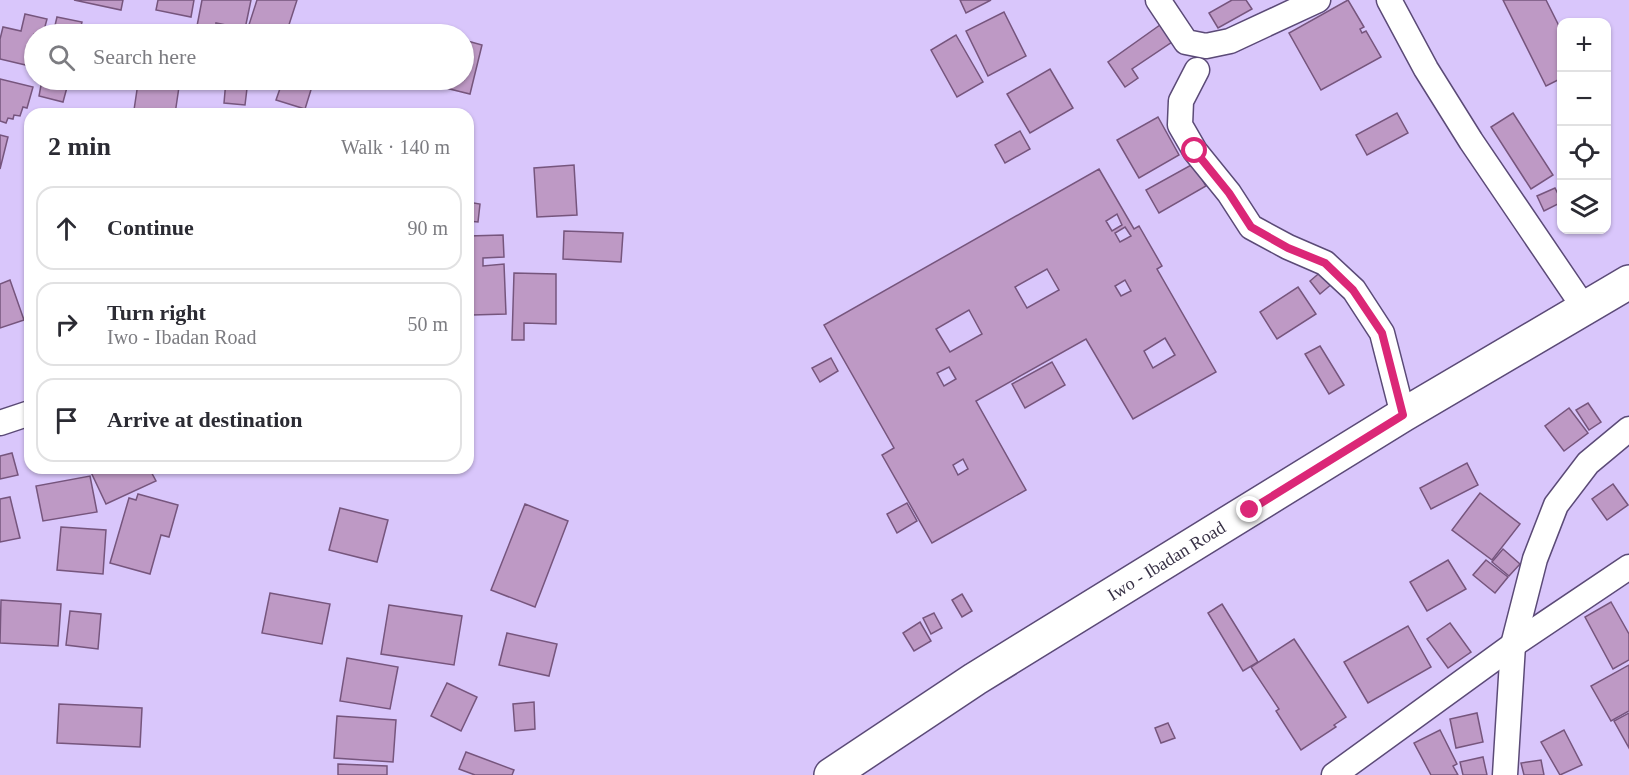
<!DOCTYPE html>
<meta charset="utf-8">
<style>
body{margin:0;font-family:Georgia,serif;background:#f2f2f3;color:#2b2b33}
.controls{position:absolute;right:18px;top:18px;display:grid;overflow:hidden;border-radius:12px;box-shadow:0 2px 4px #0004}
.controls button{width:54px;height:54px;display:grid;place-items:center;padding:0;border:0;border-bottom:2px solid #e1e1e2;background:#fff;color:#2b2b33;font:30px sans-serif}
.stop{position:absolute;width:18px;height:18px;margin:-14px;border:4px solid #db2777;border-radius:50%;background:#fff}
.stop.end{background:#db2777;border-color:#fff;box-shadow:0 2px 6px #0008}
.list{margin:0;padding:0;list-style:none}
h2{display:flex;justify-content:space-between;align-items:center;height:78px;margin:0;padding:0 24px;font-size:26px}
h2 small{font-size:20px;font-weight:400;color:#7c7c81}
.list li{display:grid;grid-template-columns:39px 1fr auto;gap:18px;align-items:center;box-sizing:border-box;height:84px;margin:0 12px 12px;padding:0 12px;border:2px solid #e1e1e2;border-radius:18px}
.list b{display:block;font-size:22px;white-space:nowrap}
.list p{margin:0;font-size:20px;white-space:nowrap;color:#7c7c81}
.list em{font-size:20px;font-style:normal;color:#7c7c81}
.icon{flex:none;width:33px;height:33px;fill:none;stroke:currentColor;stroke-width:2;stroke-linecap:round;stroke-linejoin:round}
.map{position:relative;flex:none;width:1629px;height:775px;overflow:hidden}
.search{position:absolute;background:#fff;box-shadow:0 2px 4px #0004;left:24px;top:24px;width:450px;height:66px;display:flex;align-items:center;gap:15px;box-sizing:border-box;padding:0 21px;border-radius:33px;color:#7c7c81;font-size:22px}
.panel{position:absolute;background:#fff;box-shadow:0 2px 4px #0004;left:24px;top:108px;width:450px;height:366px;border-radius:18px}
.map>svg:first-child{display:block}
.building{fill:#be99c5;stroke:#76557d;stroke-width:1.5;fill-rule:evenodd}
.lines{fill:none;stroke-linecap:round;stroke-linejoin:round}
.minor-casing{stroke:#5b4a77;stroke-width:27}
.primary-casing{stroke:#5b4a77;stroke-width:36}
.minor{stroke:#fff;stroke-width:24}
.primary{stroke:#fff;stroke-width:33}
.route{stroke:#db2777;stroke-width:8}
.labels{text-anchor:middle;stroke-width:4.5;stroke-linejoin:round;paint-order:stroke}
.street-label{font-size:18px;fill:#383146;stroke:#f4efff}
</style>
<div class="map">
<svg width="1629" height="775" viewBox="0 0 1629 775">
<rect width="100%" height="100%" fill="#d9c6fb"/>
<g class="building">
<path d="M74 0H123L121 10Z"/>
<path d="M158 0H194L191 17 156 10Z"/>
<path d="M202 0H251L245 29 216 23 215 30 197 26Z"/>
<path d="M257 0H297L286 34H246Z"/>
<path d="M960 0H991L966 13Z"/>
<path d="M1232 0H1246L1252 9 1218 28 1209 13Z"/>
<path d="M1348 0 1364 27 1360 29 1362 33 1366 31 1381 57 1321 90 1289 33Z"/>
<path d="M1503 0H1546L1562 32V78L1546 86Z"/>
<path d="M1004 12 1026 56 988 76 966 31Z"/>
<path d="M25 14 47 19 43 34H34V67L0 59V39L3 27 21 31Z"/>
<path d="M57 17 82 22 79 34H53Z"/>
<path d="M1160 25 1172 42 1132 69 1138 78 1125 87 1108 62Z"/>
<path d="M956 35 983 82 957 97 931 50Z"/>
<path d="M464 40 482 45 470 94 425 83V80H464Z"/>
<path d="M1050 69 1073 108 1030 133 1007 94Z"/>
<path d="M0 79 33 87 27 108 23 107 20 116 14 115 13 119 8 118 6 123 0 121Z"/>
<path d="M42 80H69L63 102 39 96Z"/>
<path d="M132 80H180L175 114H162L134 110 138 83 132 82Z"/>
<path d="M226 80H248L245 105 224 103Z"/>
<path d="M283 80H314L305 109 276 100Z"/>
<path d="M1397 113 1408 133 1367 155 1356 135Z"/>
<path d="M1513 113 1553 175 1531 189 1491 127Z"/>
<path d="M1158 117 1179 155 1139 178 1117 140Z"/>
<path d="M1020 131 1030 149 1005 163 995 145Z"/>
<path d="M0 135 8 137 0 169Z"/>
<path d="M1193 164 1206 186 1159 213 1146 190Z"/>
<path d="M574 165 577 215 537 217 534 168Z"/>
<path d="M1099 169 1134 229 1139 226 1162 266 1157 269 1216 372 1133 419 1086 339 976 401 1026 490 932 543 882 455 894 448 824 325ZM1117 214 1122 225 1112 231 1106 221ZM1125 227 1131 236 1120 242 1115 233ZM1047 269 1059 290 1027 308 1015 287ZM1125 280 1131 291 1121 296 1115 286ZM969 310 982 334 950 352 936 329ZM1165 338 1175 355 1153 368 1144 351ZM949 367 956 379 944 386 937 373ZM963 459 968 469 958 475 953 465Z"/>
<path d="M1555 188 1562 202 1544 211 1537 196Z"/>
<path d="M468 202 480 204 478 222 468 221Z"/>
<path d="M564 231 623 233 621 262 563 259Z"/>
<path d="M503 235 504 257 483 258V266L504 264 506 314 472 315V308H468V236Z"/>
<path d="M1323 270 1333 283 1320 294 1310 281Z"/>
<path d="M514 273 556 274V324L524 323V340H512Z"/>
<path d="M10 280 24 320 0 328V284Z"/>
<path d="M1298 287 1316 314 1277 339 1260 312Z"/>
<path d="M1320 346 1344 385 1329 394 1305 354Z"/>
<path d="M831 358 838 371 820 382 812 368Z"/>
<path d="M1052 362 1065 385 1025 408 1012 384Z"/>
<path d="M1588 403 1601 422 1589 430 1576 410Z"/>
<path d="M1569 408 1588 433 1564 451 1545 426Z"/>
<path d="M12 453 18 475 0 479V456Z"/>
<path d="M1467 463 1478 485 1431 509 1420 488Z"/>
<path d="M89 468H149L156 481 106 504Z"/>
<path d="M90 476 97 512 43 521 36 486Z"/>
<path d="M1613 484 1628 505 1607 520 1592 499Z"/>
<path d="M1480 493 1520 524 1492 560 1452 530Z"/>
<path d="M138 494 178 505 169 537 161 535 150 574 110 563 129 498 136 500Z"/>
<path d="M10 497 20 538 0 542V499Z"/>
<path d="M907 503 917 521 897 533 887 514Z"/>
<path d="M525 504 568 521 535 607 491 590Z"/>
<path d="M340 508 388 520 377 562 329 550Z"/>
<path d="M61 527 106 530 103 574 57 570Z"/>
<path d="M1503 549 1520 564 1509 576 1492 562Z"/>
<path d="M1448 560 1466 589 1427 611 1410 582Z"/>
<path d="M1486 560 1508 577 1495 593 1473 575Z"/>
<path d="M270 593 330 604 322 644 262 633Z"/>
<path d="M962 594 972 611 962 617 952 600Z"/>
<path d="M1 600 61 604 58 646 0 643Z"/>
<path d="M1611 602 1629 634V660L1613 669 1585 617Z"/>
<path d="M1222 604 1258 662 1243 671 1208 613Z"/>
<path d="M389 605 462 616 454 665 381 654Z"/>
<path d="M70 611 101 614 98 649 66 645Z"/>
<path d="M934 613 942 628 931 634 923 618Z"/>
<path d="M920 622 931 641 914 651 903 633Z"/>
<path d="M1450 623 1471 652 1448 668 1427 639Z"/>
<path d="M1408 626 1431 667 1368 703 1344 662Z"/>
<path d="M507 633 557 644 549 676 499 665Z"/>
<path d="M1294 639 1346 717 1334 725 1336 727 1301 750 1276 711 1279 709 1251 667Z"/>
<path d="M347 658 398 667 390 709 340 701Z"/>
<path d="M1629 665V711L1611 721 1591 686Z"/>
<path d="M447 683 477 697 461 731 431 716Z"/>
<path d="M534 702 535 729 515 731 513 704Z"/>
<path d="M59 704 142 708 140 747 57 743Z"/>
<path d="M1477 713 1483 742 1456 748 1450 719Z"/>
<path d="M1629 713V748L1614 721Z"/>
<path d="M337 716 396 720 393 762 334 758Z"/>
<path d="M1168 723 1175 738 1161 743 1155 728Z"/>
<path d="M1440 730 1457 764 1453 766 1458 775H1431L1414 743Z"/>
<path d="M1564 730 1582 765 1560 775 1541 742Z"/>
<path d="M466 752 514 770 512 775H475L459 769Z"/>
<path d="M1483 757 1487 775H1463L1460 762Z"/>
<path d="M1541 760 1544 775H1524L1521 763Z"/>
<path d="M338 764 387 766V775H338Z"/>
</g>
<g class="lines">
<defs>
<g id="minor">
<path d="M1158 0 1186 42 1206 46 1230 41 1318 0"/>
<path d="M1389 0 1426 69 1471 141 1585 309"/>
<path d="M1197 70 1181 101 1180 125 1195 151 1229 193 1251 227 1288 247 1325 263 1354 290 1382 333 1403 415"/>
<path d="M0 423 30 413"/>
<path d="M1334 775 1513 645 1629 567"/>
<path d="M1505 775 1513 645 1535 559 1556 505 1588 463 1629 429"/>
</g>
<g id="primary">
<path id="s1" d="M831 775 975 679 1403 415 1629 282"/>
</g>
</defs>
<use href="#minor" class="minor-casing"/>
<use href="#primary" class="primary-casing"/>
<use href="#minor" class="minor"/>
<use href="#primary" class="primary"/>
</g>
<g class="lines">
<path class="route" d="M1195 151 1229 193 1251 227 1288 248 1325 263 1353 290 1382 333 1403 415 1250 510"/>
</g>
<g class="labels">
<g class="street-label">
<text dy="6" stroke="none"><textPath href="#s1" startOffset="398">Iwo - Ibadan Road</textPath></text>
</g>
</g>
</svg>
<div class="controls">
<button>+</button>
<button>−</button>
<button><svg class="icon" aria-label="locate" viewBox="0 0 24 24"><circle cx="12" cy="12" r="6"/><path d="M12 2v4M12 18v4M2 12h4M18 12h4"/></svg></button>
<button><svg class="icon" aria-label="layers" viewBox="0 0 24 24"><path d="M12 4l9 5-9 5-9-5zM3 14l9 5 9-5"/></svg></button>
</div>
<div class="stop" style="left:1195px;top:151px"></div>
<div class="stop end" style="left:1250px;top:510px"></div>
<div class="search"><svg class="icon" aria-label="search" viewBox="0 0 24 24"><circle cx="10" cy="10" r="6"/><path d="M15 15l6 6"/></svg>Search here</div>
<section class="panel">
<h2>2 min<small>Walk · 140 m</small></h2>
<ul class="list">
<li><svg class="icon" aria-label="ahead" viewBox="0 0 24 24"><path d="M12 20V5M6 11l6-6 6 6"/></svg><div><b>Continue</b></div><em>90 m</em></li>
<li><svg class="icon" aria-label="right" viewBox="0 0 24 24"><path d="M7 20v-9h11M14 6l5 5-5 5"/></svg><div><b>Turn right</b><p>Iwo - Ibadan Road</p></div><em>50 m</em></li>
<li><svg class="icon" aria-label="arrive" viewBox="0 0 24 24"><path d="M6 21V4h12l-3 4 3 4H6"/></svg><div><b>Arrive at destination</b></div></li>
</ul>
</section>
</div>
